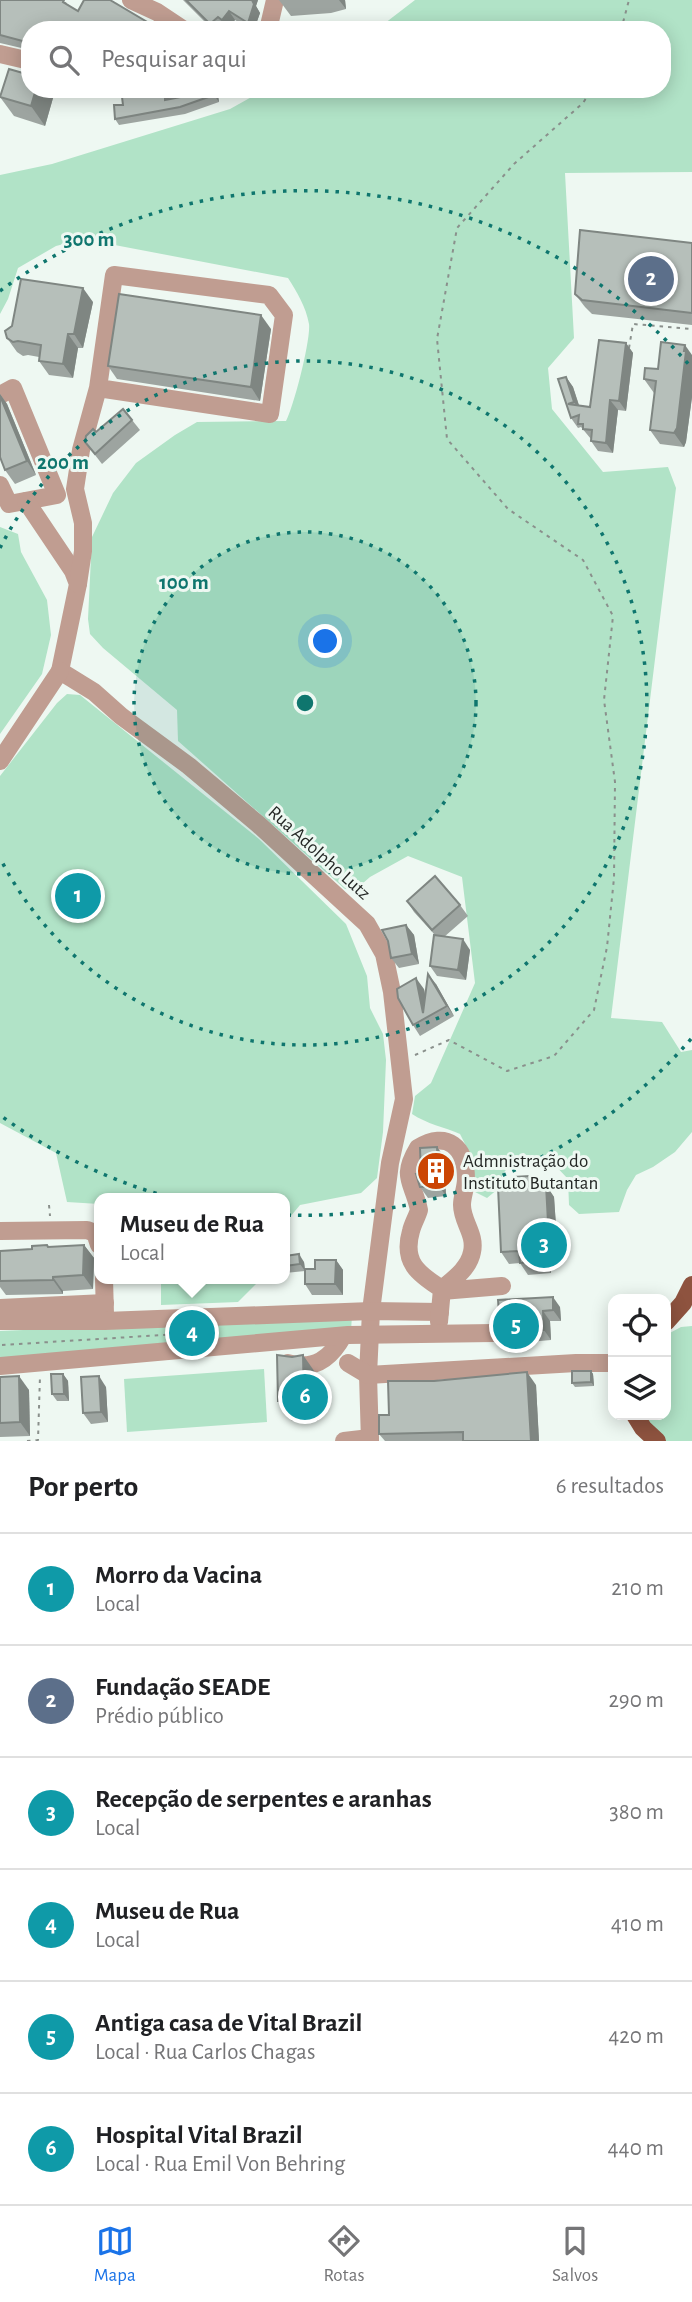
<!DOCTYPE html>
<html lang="pt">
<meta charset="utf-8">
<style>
body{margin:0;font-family:"Alegreya Sans",sans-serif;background:#f2f2f2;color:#202124}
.controls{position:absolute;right:21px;bottom:21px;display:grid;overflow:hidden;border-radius:14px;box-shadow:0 4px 18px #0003}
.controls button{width:63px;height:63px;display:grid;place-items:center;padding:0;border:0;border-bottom:2px solid #e0e0e0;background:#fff;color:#202124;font:35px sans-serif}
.you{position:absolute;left:326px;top:642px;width:24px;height:24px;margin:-18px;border:5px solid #fff;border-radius:50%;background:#1a73e8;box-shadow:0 0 0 10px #1a73e833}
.badge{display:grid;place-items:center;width:46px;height:46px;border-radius:50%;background:#1a73e8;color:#fff;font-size:23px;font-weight:700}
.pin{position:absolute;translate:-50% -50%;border:4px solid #fff;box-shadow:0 2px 7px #0006}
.popup{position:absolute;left:94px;top:1193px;width:196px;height:91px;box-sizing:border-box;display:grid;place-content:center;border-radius:14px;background:#fff;filter:drop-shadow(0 2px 5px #0005);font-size:23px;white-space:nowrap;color:#757577}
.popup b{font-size:26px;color:#202124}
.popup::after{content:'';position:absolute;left:50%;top:100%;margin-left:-14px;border:14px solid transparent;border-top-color:#fff}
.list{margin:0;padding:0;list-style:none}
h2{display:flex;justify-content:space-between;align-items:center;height:91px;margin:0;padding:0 28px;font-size:30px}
h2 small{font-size:23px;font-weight:400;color:#757577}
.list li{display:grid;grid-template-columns:46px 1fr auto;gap:21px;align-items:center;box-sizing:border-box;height:112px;padding:0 28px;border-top:2px solid #e0e0e0}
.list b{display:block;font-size:26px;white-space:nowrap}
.list p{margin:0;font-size:23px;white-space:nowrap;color:#757577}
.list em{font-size:23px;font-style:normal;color:#757577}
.icon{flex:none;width:38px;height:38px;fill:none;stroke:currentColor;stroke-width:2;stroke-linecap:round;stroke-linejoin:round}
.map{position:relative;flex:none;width:692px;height:1441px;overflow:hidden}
.search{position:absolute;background:#fff;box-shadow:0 4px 18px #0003;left:21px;right:21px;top:21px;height:77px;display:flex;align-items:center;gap:18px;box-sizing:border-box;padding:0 24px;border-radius:28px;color:#757577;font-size:26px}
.sheet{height:763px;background:#fff}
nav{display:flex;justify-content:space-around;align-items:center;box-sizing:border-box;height:98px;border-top:2px solid #e0e0e0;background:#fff;font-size:19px;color:#757577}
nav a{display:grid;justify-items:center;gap:4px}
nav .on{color:#1a73e8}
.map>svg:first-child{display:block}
.green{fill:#b1e3c7}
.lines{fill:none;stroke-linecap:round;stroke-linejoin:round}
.path{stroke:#8a908c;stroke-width:2;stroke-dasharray:3.5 5;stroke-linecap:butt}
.minor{stroke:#c09d91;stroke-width:18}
.major{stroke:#8e533f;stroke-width:18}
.wall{fill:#9da4a0}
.shaded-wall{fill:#7f8682}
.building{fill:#b6bfba;stroke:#7f8682;stroke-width:2}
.ring{fill:none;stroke:#0f766e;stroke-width:3.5;stroke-dasharray:3.5 7}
.labels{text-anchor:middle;stroke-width:6;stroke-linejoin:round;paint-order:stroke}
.street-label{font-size:19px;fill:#242725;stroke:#eef8f2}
.poi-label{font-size:19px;fill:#242725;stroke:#eef8f2;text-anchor:start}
.centre{fill:#0f766e;stroke:#eef8f2;stroke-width:3.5}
.ring-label{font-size:21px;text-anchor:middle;font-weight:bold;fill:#0f766e;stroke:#eef8f2;stroke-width:6;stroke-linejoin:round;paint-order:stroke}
</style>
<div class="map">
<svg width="692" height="1441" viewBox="0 0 692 1441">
<rect width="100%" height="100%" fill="#eef8f2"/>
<g class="green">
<path d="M415 0H692V172L565 173 574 338 548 368 552 409 603 472 668 467 676 488 611 1018 662 1022 681 1052 692 1050V1132L675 1152 653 1167 636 1175 627 1190 619 1212 579 1214 569 1205 568 1179 550 1160C524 1160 504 1157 498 1189L487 1198 475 1192 473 1160 460 1134C444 1127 427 1124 412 1114L415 1096 431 1083 475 983 462 877 408 856 370 877 355 890 345 889 178 741 177 710 103 648 90 634 88 619 92 537 113 493 136 463 175 435 197 422 286 421C294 406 311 339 309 324 306 307 297 292 288 278L83 239 56 246 18 268 8 299 0 314V175L52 164 230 109 266 89H662V30H376Z"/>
<path d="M0 527 18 534 21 552 47 600 51 635 42 674 0 734Z"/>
<path d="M67 694 80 695 259 839 346 924 367 976 370 1008 383 1034 386 1060 383 1132 377 1178 361 1193 300 1205 285 1223V1198H99V1204L67 1202 56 1153 0 1123V776L57 703Z"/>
<path d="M161 1279H261L238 1302 161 1305Z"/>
<path d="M352 1316 351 1330 0 1359V1331Z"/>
<path d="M692 1326V1441H663L641 1415H666V1335L681 1327Z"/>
<path d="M264 1369 267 1422 127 1432 124 1379Z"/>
</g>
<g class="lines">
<g class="path">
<path d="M621 30 629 0"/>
<path d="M629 348 633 324 692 329"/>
<path d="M415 1055 449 1040 507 1071 554 1056 594 1010 607 947 614 878 615 782 604 700 613 616 583 560 508 509 447 439 437 339 457 228 514 164 583 103 592 89"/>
<path d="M49 1205 50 1216"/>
<path d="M2 1345 179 1334"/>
<path d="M27 1441 38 1440 40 1376"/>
</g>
<g class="minor">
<path d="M131 0 157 12 184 30"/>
<path d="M268 30 275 0"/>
<path d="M0 54 30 61"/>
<path d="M0 395 13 388 57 495 9 504 0 485"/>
<path d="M26 501 73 571 78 584 60 671 94 692 121 716 189 766 258 824 367 924 384 954 392 992 404 1099 390 1163 371 1311 368 1375 370 1441"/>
<path d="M78 584 83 551V523L75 489 81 450 98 388 270 414 284 315 269 295 114 275 98 388"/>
<path d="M0 761 60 671"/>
<path d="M0 1231 87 1230 95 1233 99 1245"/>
<path d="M104 1279 105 1314"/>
<path d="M442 1291 502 1286"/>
<path d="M0 1308 105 1303"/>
<path d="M0 1321H105L371 1311 440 1312"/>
<path d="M439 1322 442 1289C454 1279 469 1268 472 1252 476 1234 462 1222 462 1205 462 1196 466 1188 466 1179 466 1147 447 1130 418 1148 400 1178 413 1181 419 1210 417 1217 413 1223 411 1231 402 1262 418 1274 442 1289"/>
<path d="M288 1363C314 1371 331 1358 343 1336"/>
<path d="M348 1363 368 1375 576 1363H613"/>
<path d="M0 1366 348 1335 494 1333"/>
<path d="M344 1441 370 1438"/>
</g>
<g class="major">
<path d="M666 1322 683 1303 692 1285"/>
<path d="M635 1415 643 1428 657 1441"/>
</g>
</g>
<g class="wall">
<path d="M0 0 66 2 67 4 78 11 98 1 110 0 30 30V50L0 43Z"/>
<path d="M183 0H258L256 6 260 13 254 30H251L235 20 228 28 224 25 220 30H213Z"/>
<path d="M279 0H345L346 9 331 13 291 16Z"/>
<path d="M121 89H169L170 99 191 95 190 89H217L219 102 185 114 119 125 115 119 123 105Z"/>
<path d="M0 97 53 98 45 126 14 116Z"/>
<path d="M692 243V325L592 314 585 307 575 294Z"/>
<path d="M93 302 83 348H78L73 378 49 375 39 361V357L28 355 23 356 17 352 7 338Z"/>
<path d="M271 329 260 401 117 379 108 366Z"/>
<path d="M626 343 633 353 626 411 618 410 613 453 598 451 591 441V439L581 427 578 428 571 418 566 377 573 387 579 405 590 407Z"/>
<path d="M692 355V397L686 442 684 447 660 444 650 430 655 393H654L644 379 658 369Z"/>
<path d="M0 394 7 404 36 475 15 484 5 470 0 457Z"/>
<path d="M132 420 140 430 102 464 85 442 96 432Z"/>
<path d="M407 901 460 905 468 916 444 937 470 950 466 980 437 976 430 966 435 935 414 912Z"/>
<path d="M406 925 414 935 419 964 399 968 391 958Z"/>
<path d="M436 984 454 1016 420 1036 413 1025 424 989 425 996Z"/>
<path d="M437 1147 444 1157 446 1196 428 1198 420 1187 421 1174Z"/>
<path d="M546 1185 554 1197 556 1226 561 1234 562 1256H550L551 1273 528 1275 520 1263 509 1264 501 1252 536 1186Z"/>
<path d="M84 1245 94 1258 93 1289 63 1291V1294L6 1295 0 1287V1251L32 1249 49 1247Z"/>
<path d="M285 1256 304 1262 305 1269H315L336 1260 343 1270V1295H312L305 1284V1271L285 1273Z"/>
<path d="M498 1300 560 1307 561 1321H550L551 1340 529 1342 524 1335 507 1336 500 1325Z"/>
<path d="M591 1371 593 1374 594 1386 575 1387 572 1383Z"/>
<path d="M63 1374 68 1381 69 1401H57L52 1394Z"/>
<path d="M317 1375 318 1421H292L278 1401Z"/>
<path d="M0 1377 29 1390 30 1436 0 1437Z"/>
<path d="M536 1385 539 1441H385L379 1434 389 1415Z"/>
<path d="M106 1387 108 1422 91 1424 83 1413Z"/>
</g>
<g class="shaded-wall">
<path d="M252 0H258L256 6 260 13 254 30H252L248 23Z"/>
<path d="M339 0H345L346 9Z"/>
<path d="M229 11 235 20 228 28 222 20Z"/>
<path d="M36 89H47L53 98 45 126 31 106Z"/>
<path d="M165 89H169L170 106 165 100Z"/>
<path d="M213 89H217L219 102 214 95Z"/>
<path d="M83 288 93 302 83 348 74 334Z"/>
<path d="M261 315 271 329 260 401 251 387Z"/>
<path d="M68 334 78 348 73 378 63 364Z"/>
<path d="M626 343 633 353 626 411 619 401Z"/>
<path d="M685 345 692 355V397L686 442 684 447 674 433Z"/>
<path d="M566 377 573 387 581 412 574 402Z"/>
<path d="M0 394 7 404 36 475 27 461 0 396Z"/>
<path d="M610 400 618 410 613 453 606 443Z"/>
<path d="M406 925 414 935 419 964 412 954Z"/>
<path d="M463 939 470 950 466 980 458 970Z"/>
<path d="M428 974 436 984 454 1016 447 1006Z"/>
<path d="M416 978 424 989 429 1016 423 1013Z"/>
<path d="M437 1147 444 1157 446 1196 439 1186Z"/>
<path d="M529 1176 537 1188 529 1186Z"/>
<path d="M546 1185 554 1197 556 1226 561 1234 562 1256 554 1244 548 1222Z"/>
<path d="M542 1244 550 1256 551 1273 542 1261Z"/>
<path d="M84 1245 94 1258 93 1289 83 1275Z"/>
<path d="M299 1254 304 1262 305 1271 300 1264Z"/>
<path d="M336 1260 343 1270V1295L335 1284Z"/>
<path d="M53 1277 63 1291V1294L53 1280Z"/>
<path d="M553 1297 560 1307 561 1321 553 1310Z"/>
<path d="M543 1311 550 1321 551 1340 544 1330Z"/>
<path d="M303 1355 317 1375 318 1421 304 1401Z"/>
<path d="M591 1371 593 1374 594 1386 591 1382Z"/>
<path d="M527 1372 536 1385 539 1441H531Z"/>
<path d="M63 1374 68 1381 69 1401 64 1394Z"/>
<path d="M19 1376 29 1390 30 1436 20 1422Z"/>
<path d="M99 1376 106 1387 108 1422 101 1412Z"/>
</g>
<g class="building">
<path d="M0 0H64L63 2 78 11 84 0H110L154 26 151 30H30V43L0 35Z"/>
<path d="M186 0H252L254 4 248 23 229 11 222 20 218 17 210 24Z"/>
<path d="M9 69 30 75V89H36L31 106 0 97Z"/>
<path d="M121 89H165V100L191 95 190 89H213L214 95 180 107 115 119 114 105H123Z"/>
<path d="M580 230 692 243V313L582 300 575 294Z"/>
<path d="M21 279 83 288 74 334H68L63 364 39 361 41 345 18 341 13 342 7 338 5 331 12 326Z"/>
<path d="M119 294 261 315 251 387 108 366Z"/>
<path d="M599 340 626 343 619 401 610 400 606 443 591 441 592 430 583 429V424H578L579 415 571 418 558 379 566 377 574 402 568 404 590 407Z"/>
<path d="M661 342 685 345 684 351H686L677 428 674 433 650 430 656 381 644 379 645 368 658 369Z"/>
<path d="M0 396 27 461 5 470 0 457Z"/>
<path d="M123 409 132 420 95 454 85 442 86 436 93 429 96 432Z"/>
<path d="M435 876 460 905 432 930 407 901Z"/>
<path d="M406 925 412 954 391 958 388 941 382 930Z"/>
<path d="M434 935 463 939 458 970 430 966Z"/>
<path d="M428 974 447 1006 413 1025 398 998 397 989 416 978 423 1013Z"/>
<path d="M437 1147 439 1186 420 1187 416 1174H421L420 1148Z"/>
<path d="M529 1176V1186L546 1185 548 1222H553L554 1244H542V1261L520 1263 519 1251 501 1252 498 1187H514V1177Z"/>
<path d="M47 1245 48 1247 84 1245 83 1275 53 1277V1280L0 1281V1251L32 1249V1246Z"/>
<path d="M299 1254 300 1264 285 1266V1256Z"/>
<path d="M315 1260H336L335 1284H305V1269H315Z"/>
<path d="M553 1297V1310L543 1311 544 1330 522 1331 521 1324 500 1325 498 1300Z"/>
<path d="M277 1355 292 1357 303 1355 304 1401H278Z"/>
<path d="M572 1371H591V1382L572 1383Z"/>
<path d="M527 1372 531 1441H463V1432L379 1434V1415H389L388 1381H434Z"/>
<path d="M51 1374H63L64 1394H52Z"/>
<path d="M19 1376 20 1422 0 1423V1377Z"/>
<path d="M99 1376 101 1412 83 1413 81 1377Z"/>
</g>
<circle cx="305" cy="703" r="171" fill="#0f766e" fill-opacity=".12"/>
<g class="ring">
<circle cx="305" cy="703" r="171"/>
<path d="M0 548A342 342 0 1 1 0 858"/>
<path d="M691 1039A512 512 0 0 1 0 1115M0 291A512 512 0 0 1 691 367"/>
</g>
<defs>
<symbol id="building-disc" viewBox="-11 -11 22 22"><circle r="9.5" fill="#cb4504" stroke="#eef8f2"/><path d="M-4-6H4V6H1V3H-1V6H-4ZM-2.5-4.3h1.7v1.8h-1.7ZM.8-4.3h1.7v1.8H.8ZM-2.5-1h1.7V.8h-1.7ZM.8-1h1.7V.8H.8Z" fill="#fff"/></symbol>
</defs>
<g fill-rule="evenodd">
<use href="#building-disc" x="414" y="1149" width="44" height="44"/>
</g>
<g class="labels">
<g class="street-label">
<text transform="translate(320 852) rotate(42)" y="7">Rua Adolpho Lutz</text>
</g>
<g class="poi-label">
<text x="463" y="1167">Admnistração do<tspan x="463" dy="22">Instituto Butantan</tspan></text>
</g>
</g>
<circle cx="305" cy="703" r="10" class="centre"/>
<g class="ring-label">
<text x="89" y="246">300 m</text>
<text x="63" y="469">200 m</text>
<text x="184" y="589">100 m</text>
</g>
</svg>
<div class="controls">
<button><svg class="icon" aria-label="locate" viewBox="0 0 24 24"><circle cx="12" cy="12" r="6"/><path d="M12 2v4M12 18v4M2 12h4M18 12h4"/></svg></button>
<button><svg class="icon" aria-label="layers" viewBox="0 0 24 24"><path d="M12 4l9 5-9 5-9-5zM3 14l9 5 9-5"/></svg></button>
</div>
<div class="you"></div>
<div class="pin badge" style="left:78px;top:896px;background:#0f9aa8">1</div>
<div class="pin badge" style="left:651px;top:279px;background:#5c6f8a">2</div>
<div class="pin badge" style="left:544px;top:1245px;background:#0f9aa8">3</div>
<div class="pin badge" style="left:192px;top:1333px;background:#0f9aa8">4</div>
<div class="popup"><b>Museu de Rua</b>Local</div>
<div class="pin badge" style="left:516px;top:1326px;background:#0f9aa8">5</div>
<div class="pin badge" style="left:305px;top:1397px;background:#0f9aa8">6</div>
<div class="search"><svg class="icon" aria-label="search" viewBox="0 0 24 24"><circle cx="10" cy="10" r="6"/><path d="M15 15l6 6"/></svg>Pesquisar aqui</div>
</div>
<section class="sheet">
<h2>Por perto<small>6 resultados</small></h2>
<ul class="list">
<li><span class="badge" style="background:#0f9aa8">1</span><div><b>Morro da Vacina</b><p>Local</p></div><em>210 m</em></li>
<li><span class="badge" style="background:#5c6f8a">2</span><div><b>Fundação SEADE</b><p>Prédio público</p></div><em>290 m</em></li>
<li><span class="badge" style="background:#0f9aa8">3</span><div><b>Recepção de serpentes e aranhas</b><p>Local</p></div><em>380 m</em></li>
<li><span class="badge" style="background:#0f9aa8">4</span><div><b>Museu de Rua</b><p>Local</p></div><em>410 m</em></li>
<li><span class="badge" style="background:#0f9aa8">5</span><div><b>Antiga casa de Vital Brazil</b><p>Local · Rua Carlos Chagas</p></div><em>420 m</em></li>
<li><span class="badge" style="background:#0f9aa8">6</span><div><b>Hospital Vital Brazil</b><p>Local · Rua Emil Von Behring</p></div><em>440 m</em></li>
</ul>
</section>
<nav>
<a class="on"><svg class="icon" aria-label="map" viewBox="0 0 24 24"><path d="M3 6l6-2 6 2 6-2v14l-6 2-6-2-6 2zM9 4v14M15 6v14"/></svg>Mapa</a>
<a><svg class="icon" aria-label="directions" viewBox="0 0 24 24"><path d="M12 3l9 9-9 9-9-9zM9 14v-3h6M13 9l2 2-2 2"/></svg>Rotas</a>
<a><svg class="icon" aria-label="saved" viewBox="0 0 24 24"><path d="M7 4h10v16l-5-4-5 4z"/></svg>Salvos</a>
</nav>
